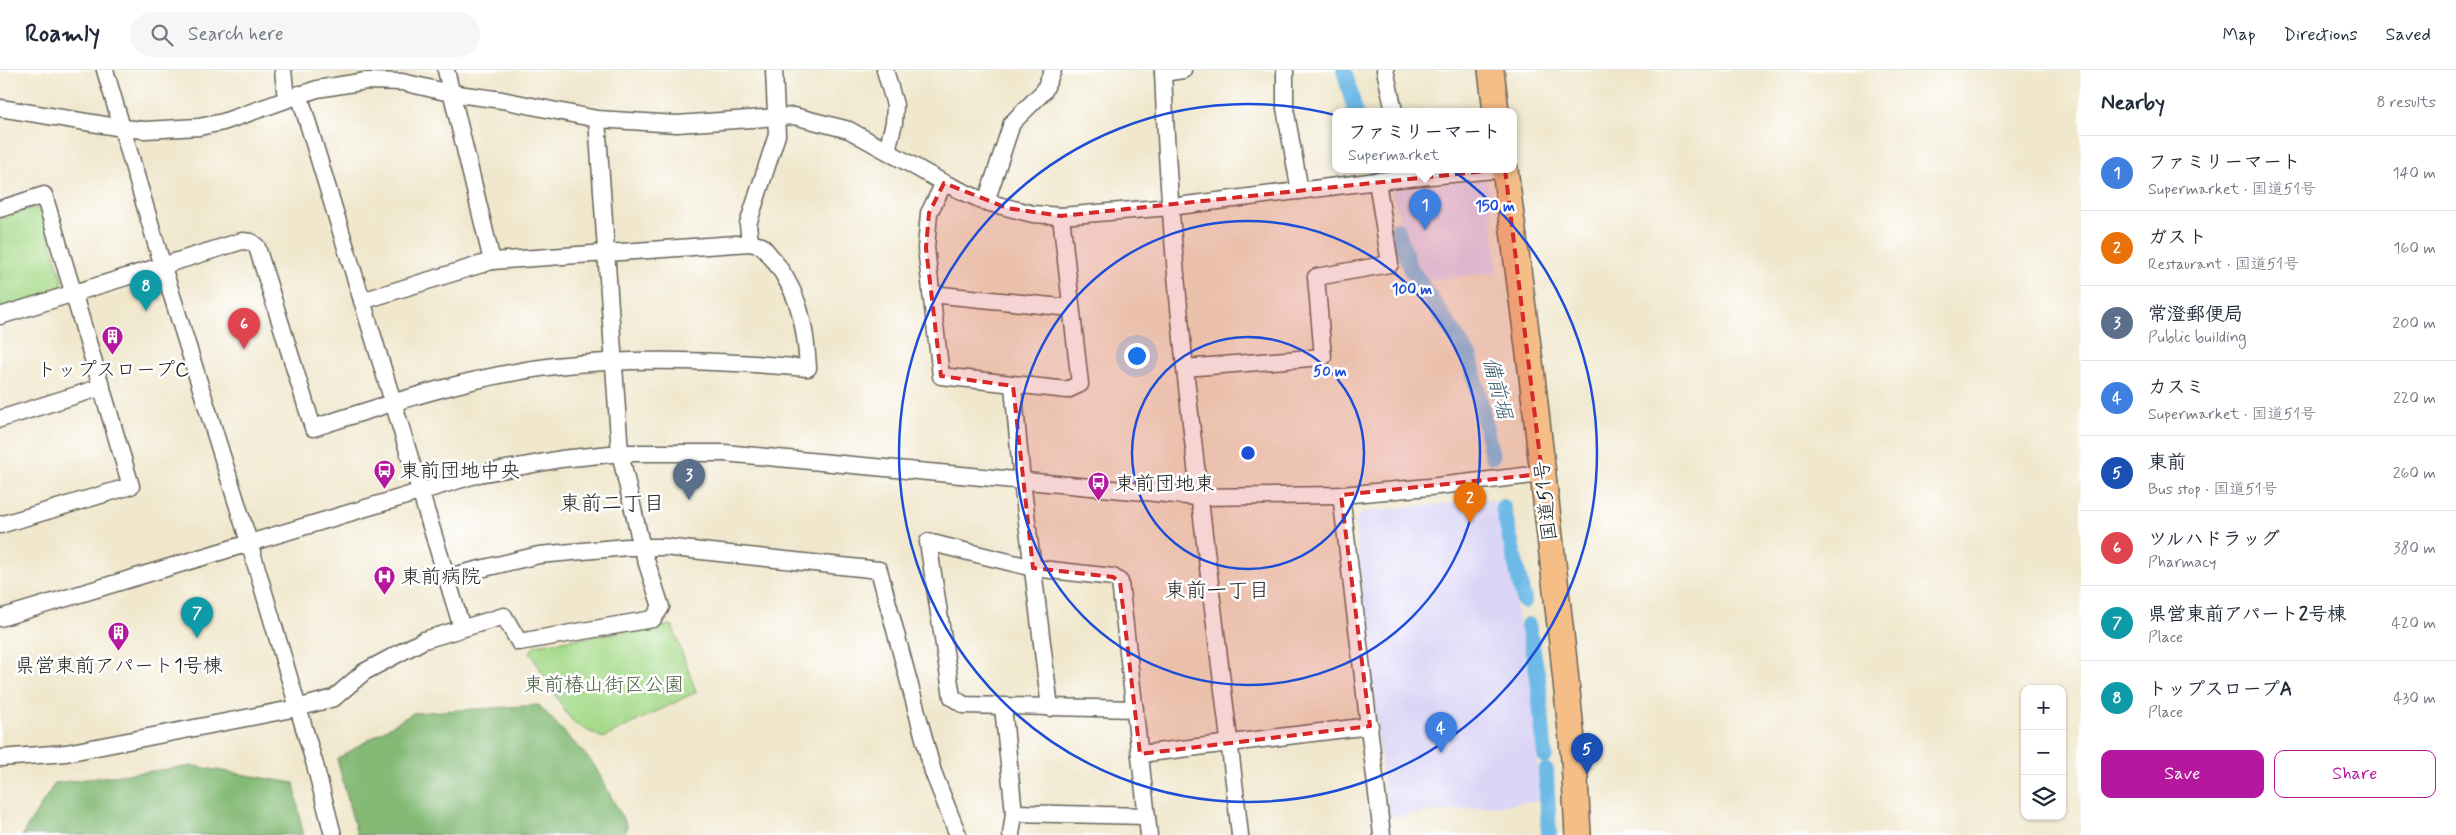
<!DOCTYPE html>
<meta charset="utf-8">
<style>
body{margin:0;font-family:Mynerve,"Klee One",sans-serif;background:#f6f6f7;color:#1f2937}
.controls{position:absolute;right:15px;bottom:15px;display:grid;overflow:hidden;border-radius:10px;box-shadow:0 1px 4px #0004}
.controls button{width:45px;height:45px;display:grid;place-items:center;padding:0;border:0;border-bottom:1px solid #e0e1e3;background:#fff;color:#1f2937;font:25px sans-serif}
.you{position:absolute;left:1136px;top:285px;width:18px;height:18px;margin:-12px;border:4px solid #fff;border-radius:50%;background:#1a73e8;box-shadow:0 0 0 8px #1a73e833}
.badge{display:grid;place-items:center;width:32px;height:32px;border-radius:50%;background:#b5179e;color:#fff;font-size:16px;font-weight:700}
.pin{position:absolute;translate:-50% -41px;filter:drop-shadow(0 1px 2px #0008)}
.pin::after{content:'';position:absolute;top:26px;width:18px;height:15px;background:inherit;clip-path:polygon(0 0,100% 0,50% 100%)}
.popup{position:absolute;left:1332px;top:38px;width:185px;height:65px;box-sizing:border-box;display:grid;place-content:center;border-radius:10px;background:#fff;filter:drop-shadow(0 1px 4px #0005);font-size:16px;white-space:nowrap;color:#747a83}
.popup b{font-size:19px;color:#1f2937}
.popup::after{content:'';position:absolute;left:50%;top:100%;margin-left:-10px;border:10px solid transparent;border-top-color:#fff}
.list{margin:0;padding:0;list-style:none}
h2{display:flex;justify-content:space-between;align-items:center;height:65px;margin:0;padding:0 20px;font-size:21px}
h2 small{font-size:16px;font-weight:400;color:#747a83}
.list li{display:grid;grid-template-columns:32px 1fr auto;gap:15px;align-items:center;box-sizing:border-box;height:75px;padding:0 20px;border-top:1px solid #e0e1e3}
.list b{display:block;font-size:19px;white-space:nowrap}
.list p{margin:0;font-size:16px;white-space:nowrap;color:#747a83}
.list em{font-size:16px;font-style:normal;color:#747a83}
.actions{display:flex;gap:10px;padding:15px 20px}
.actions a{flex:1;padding:11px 0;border:1px solid #b5179e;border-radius:10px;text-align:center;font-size:18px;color:#b5179e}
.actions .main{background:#b5179e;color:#fff}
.icon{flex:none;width:28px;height:28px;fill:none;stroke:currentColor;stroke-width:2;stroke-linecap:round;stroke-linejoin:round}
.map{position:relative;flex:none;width:2081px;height:765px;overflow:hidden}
header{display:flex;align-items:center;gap:30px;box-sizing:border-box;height:70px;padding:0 25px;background:#fff;border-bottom:1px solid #e0e1e3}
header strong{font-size:24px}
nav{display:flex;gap:28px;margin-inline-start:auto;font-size:18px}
.search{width:350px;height:45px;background:#f6f6f7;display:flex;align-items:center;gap:12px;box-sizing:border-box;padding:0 18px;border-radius:28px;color:#747a83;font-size:19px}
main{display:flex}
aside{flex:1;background:#fff}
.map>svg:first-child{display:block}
.built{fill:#dcd6f6}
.green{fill:#a6da8a;stroke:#617b53}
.forest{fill:#84ba76;stroke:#506b49}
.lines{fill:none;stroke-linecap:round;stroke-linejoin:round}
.canal{stroke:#6dbae7;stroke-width:16}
.minor-casing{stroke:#66635a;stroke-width:19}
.highway-casing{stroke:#66635a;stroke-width:28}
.minor{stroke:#fff;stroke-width:16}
.highway{stroke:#f6be87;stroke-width:25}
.marked{fill:#d62828;fill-opacity:0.2;stroke:#d62828;stroke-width:4;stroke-dasharray:10 6;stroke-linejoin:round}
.ring{fill:none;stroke:#1d4ed8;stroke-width:2.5}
.labels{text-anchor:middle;stroke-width:5;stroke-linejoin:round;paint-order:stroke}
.poi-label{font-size:20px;fill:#1c1c1c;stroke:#fff;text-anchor:start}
.street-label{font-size:20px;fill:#1c1c1c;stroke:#fff}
.park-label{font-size:20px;fill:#4c5e42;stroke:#fff}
.water-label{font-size:21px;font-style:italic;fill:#3c5b6d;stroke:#fff}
.neighbourhood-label{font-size:21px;fill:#1c1c1c;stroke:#fff}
.centre{fill:#1d4ed8;stroke:#fff;stroke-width:2.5}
.ring-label{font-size:15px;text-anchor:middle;font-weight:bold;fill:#1d4ed8;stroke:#fff;stroke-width:5;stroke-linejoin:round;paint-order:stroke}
</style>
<header>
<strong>Roamly</strong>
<div class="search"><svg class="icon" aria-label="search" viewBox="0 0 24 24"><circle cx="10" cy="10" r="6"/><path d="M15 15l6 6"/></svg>Search here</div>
<nav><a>Map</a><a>Directions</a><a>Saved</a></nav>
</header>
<main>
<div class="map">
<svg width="2081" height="765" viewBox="0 0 2081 765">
<rect width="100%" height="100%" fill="#fff"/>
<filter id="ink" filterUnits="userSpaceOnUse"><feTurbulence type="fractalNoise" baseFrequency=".02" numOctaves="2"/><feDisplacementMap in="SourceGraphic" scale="10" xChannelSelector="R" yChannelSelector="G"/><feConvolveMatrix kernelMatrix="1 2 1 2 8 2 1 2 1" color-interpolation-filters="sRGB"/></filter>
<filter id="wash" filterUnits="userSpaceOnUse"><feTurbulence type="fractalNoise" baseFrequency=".0096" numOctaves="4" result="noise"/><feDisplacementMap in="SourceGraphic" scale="20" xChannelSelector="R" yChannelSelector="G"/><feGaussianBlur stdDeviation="1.12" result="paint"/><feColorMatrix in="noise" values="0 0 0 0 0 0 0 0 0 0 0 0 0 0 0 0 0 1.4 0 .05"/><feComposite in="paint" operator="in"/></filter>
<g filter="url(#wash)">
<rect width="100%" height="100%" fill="#f0e7cc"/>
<g class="built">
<path d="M1482 109 1489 117 1498 202 1424 211 1409 180 1391 119Z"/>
<path d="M1493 429 1502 460 1532 622 1540 731 1387 747 1355 452 1362 442Z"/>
</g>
<g class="green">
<path d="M35 137 42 143 63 213 57 221 0 238V148Z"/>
<path d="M672 555 696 622 603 668 575 654 565 641 530 582 535 575Z"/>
</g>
<g class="forest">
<path d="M539 635 593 693 627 756 625 765H357L337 689 413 643Z"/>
<path d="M193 696 294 713 303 765H22L55 713Z"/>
</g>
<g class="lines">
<g class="canal">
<path d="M1344 0 1355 41"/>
<path d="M1377 99 1378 102"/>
<path d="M1397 159 1410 198 1470 287 1492 386"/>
<path d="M1503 437 1524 531"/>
<path d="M1528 555 1538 608 1545 686"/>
<path d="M1546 701 1549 765"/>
</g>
</g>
</g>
<g filter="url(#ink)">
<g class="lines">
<defs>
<g id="minor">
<path d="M105 0 163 197 249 472 315 695 333 765"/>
<path d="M283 0 286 29"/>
<path d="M446 0 492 191"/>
<path d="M885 0 895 35 894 53 887 80"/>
<path d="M1163 0C1172 257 1212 510 1240 765"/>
<path d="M1285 0V38L1300 121"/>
<path d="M1385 0 1394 41"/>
<path d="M1163 3 1183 0"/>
<path d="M299 24 462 558"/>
<path d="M0 38 123 58 145 60 199 57 223 52 317 19 366 11 402 12 450 23 502 30 597 49 677 54 794 46 849 60 944 113 986 132 1033 144 1061 146 1170 137 1377 111 1505 99"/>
<path d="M944 113 929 143 926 178 941 306 1067 320 1080 314 1061 146"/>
<path d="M986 132 1012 53 1044 21 1053 0"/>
<path d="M0 139 44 125 131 416 0 455"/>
<path d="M750 173 748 154 777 65 774 0"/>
<path d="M931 224 1071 238"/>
<path d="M0 246 242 171 251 172 257 177 313 358C391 333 472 306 555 296 639 287 724 291 808 298 805 247 797 215 762 176L750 173 492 191 362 231"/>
<path d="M1185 298 1323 287 1316 207 1390 194 1377 111"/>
<path d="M1013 316 1022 411 1050 638"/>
<path d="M0 349 102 317"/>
<path d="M1341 425 1382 765"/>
<path d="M447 507 539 485 627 477H664L879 500 933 702 958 765"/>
<path d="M0 548 479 404 561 389 620 383H724L1198 427 1341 425 1429 417 1542 404"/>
<path d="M1003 637 1014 743 1011 765"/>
<path d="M1135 639 964 635 952 627 928 472 1033 498 1113 507 1120 512 1149 765"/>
<path d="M1140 684 1370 656"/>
<path d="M0 688 66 683 297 638 334 628 364 602 424 570 504 546 519 572 653 549 661 537 642 478 620 383 597 49"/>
<path d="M1014 743 1147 746"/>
</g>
<g id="highway">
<path d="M1491 0 1496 41"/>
<path d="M1505 99 1532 307 1563 582 1574 690 1578 765"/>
</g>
</defs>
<use href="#minor" class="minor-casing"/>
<use href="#highway" class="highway-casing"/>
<use href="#minor" class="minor"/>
<use href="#highway" class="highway"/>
</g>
</g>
<path class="marked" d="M1505 99 1542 404 1341 425 1370 656 1140 684 1120 512 1113 507 1033 498 1013 316 941 306 926 178 929 143 944 113 1007 138 1061 146Z"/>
<g class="ring">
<circle cx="1248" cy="383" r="116"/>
<circle cx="1248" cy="383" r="232"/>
<circle cx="1248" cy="383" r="349"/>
</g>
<defs>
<symbol id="building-pin" viewBox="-11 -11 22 30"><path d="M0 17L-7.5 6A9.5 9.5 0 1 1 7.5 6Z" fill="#b5179e" stroke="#fff"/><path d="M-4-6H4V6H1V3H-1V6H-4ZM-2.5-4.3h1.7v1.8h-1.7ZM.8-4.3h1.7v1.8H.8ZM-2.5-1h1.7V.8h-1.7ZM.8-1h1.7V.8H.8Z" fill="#fff"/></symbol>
<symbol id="bus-pin" viewBox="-11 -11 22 30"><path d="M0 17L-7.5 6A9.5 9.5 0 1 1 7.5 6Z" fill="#b5179e" stroke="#fff"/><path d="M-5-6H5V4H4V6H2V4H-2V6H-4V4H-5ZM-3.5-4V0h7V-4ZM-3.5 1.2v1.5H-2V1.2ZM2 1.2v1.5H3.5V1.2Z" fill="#fff"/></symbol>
<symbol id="hospital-pin" viewBox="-11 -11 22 30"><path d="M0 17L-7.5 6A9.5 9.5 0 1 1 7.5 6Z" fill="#b5179e" stroke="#fff"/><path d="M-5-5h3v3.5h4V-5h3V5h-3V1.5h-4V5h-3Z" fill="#fff"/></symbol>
</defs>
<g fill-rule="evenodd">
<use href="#building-pin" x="100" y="254" width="25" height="34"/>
<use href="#bus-pin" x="372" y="388" width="25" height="34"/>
<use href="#bus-pin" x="1086" y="400" width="25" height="34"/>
<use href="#hospital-pin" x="372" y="494" width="25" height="34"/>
<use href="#building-pin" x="106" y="550" width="25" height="34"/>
</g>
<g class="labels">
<g class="poi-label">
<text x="113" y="306" text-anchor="middle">トップスロープC</text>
<text x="400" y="407">東前団地中央</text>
<text x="1115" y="420">東前団地東</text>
<text x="401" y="513">東前病院</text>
<text x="119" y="602" text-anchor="middle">県営東前アパート1号棟</text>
</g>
<g class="street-label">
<text transform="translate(1545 431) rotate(-96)" y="7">国道51号</text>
</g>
<g class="park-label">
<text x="604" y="621">東前椿山街区公園</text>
</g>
<g class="water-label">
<text transform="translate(1498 318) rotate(76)" y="7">備前堀</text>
</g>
<g class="neighbourhood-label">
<text x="612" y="440">東前二丁目</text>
<text x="1217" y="527">東前一丁目</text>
</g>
</g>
<circle cx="1248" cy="383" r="8" class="centre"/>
<g class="ring-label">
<text x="1495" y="141">150 m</text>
<text x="1412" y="224">100 m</text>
<text x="1330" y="306">50 m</text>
</g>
</svg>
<div class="controls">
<button>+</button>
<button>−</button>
<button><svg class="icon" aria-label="layers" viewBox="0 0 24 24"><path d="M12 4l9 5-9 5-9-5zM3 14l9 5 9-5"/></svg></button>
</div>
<div class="you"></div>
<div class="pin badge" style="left:1425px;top:160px;background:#3f7fe0">1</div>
<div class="popup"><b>ファミリーマート</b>Supermarket</div>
<div class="pin badge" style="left:1470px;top:453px;background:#e8710a">2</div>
<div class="pin badge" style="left:689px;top:430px;background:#5c6f8a">3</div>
<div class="pin badge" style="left:1441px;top:683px;background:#3f7fe0">4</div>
<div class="pin badge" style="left:1587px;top:704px;background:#1a4fb4">5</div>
<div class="pin badge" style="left:244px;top:279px;background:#e0444e">6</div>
<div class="pin badge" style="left:197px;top:568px;background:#0f9aa8">7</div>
<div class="pin badge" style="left:146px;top:241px;background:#0f9aa8">8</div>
</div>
<aside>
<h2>Nearby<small>8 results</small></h2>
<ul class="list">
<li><span class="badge" style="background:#3f7fe0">1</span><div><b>ファミリーマート</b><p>Supermarket · 国道51号</p></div><em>140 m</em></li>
<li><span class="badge" style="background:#e8710a">2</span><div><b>ガスト</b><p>Restaurant · 国道51号</p></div><em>160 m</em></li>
<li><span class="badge" style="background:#5c6f8a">3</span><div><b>常澄郵便局</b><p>Public building</p></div><em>200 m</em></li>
<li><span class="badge" style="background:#3f7fe0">4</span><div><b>カスミ</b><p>Supermarket · 国道51号</p></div><em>220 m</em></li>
<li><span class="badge" style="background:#1a4fb4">5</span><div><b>東前</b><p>Bus stop · 国道51号</p></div><em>260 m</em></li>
<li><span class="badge" style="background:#e0444e">6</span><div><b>ツルハドラッグ</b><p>Pharmacy</p></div><em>380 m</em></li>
<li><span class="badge" style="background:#0f9aa8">7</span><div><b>県営東前アパート2号棟</b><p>Place</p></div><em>420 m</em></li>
<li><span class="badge" style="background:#0f9aa8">8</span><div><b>トップスロープA</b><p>Place</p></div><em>430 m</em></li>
</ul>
<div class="actions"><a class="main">Save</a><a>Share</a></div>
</aside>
</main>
